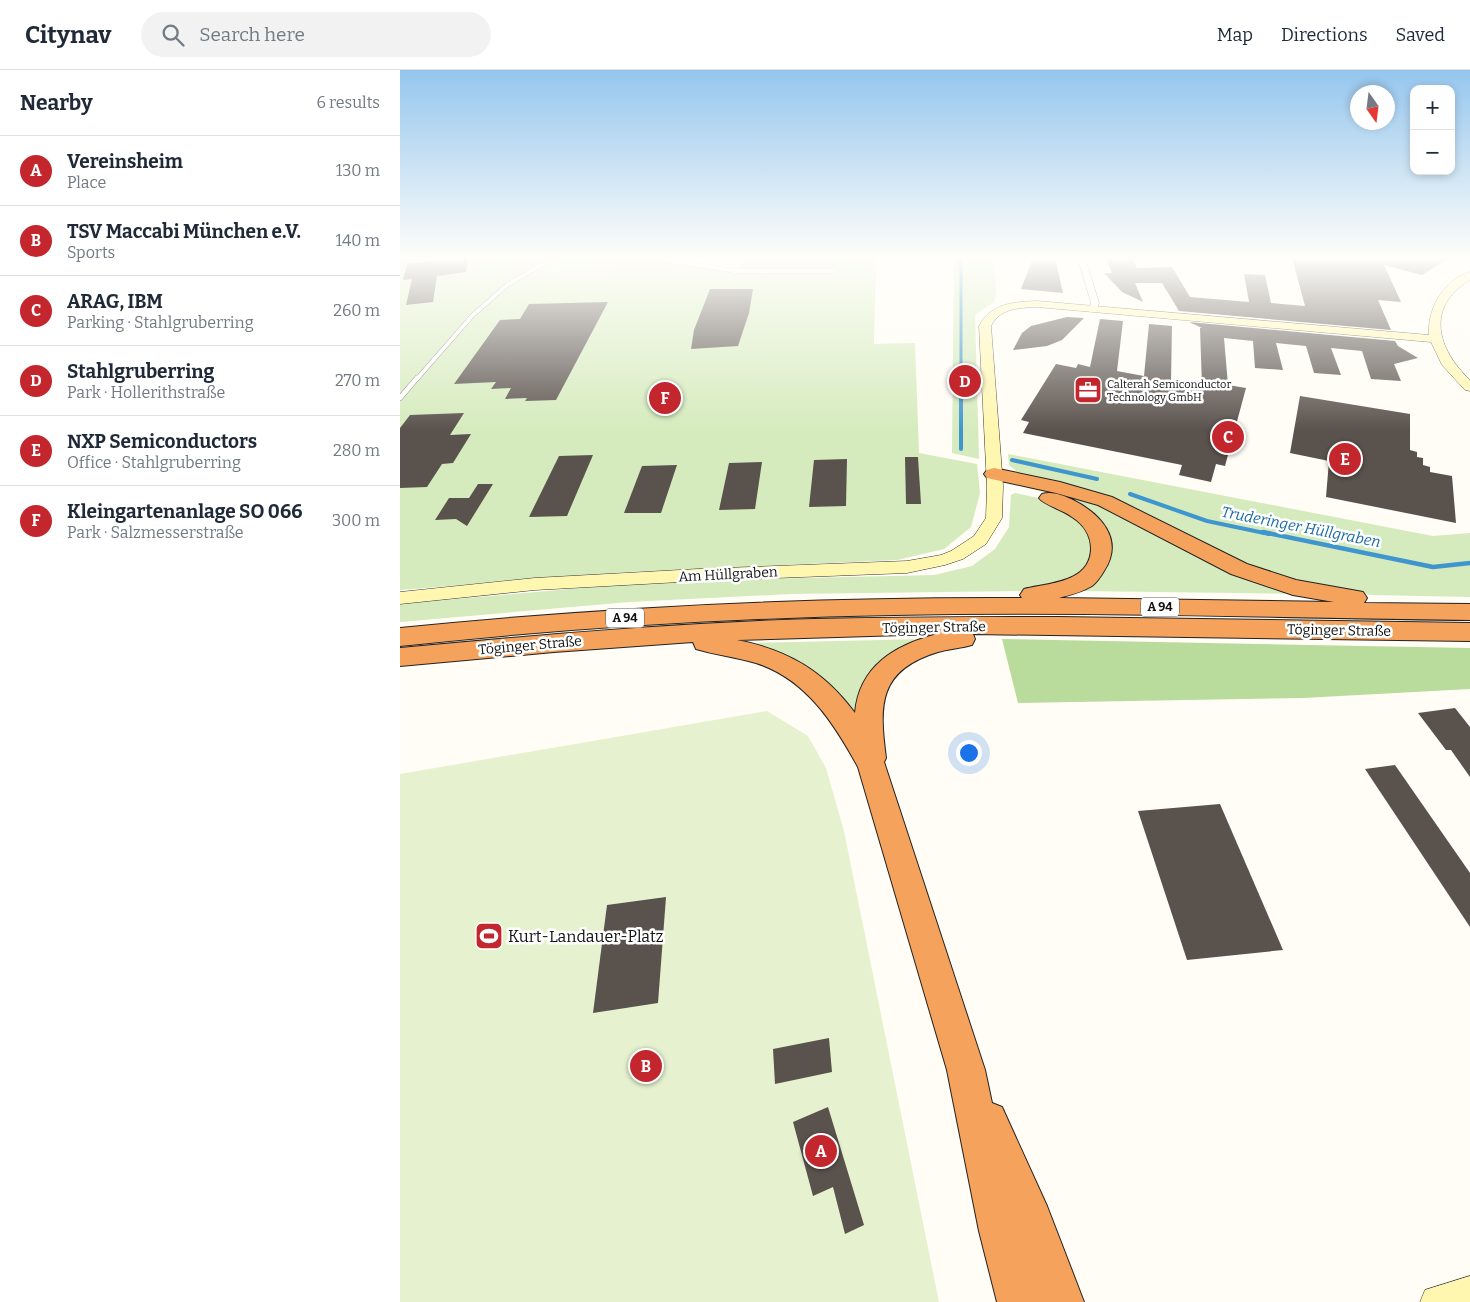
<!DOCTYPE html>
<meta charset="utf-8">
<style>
body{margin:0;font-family:Bitter,serif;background:#f2f2f3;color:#1f2937}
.controls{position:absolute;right:15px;top:15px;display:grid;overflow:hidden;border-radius:10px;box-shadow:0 2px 8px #0003}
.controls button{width:45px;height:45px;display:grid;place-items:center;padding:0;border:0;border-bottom:1px solid #e0e1e3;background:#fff;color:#1f2937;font:25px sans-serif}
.compass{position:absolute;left:950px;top:15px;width:45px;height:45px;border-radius:50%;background:#fff;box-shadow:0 2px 8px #0003;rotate:166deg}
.you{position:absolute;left:568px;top:682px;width:18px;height:18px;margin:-12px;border:4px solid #fff;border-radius:50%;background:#1a73e8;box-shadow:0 0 0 8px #1a73e833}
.badge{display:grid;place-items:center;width:32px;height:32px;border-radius:50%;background:#c4262e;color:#fff;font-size:16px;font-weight:700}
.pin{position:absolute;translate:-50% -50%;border:2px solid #fff;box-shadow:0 1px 5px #0006}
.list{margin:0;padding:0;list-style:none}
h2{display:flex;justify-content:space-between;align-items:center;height:65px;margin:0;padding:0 20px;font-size:21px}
h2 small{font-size:16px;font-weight:400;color:#747a83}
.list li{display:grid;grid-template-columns:32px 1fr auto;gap:15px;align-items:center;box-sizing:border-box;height:70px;padding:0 20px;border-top:1px solid #e0e1e3}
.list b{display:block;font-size:19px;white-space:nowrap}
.list p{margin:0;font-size:16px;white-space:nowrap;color:#747a83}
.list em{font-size:16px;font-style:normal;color:#747a83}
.icon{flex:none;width:28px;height:28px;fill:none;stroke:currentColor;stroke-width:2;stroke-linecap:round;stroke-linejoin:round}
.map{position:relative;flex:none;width:1070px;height:1232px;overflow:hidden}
header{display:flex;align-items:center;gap:30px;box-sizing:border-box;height:70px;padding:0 25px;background:#fff;border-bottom:1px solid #e0e1e3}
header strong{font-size:24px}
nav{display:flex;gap:28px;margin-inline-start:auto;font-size:18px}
.search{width:350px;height:45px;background:#f2f2f3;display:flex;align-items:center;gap:12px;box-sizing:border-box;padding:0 18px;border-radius:28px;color:#747a83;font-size:19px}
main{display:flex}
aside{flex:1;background:#fff}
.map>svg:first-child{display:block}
.green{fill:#d5ebbd}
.forest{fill:#b9dc9c}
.pitch{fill:#e6f2cf}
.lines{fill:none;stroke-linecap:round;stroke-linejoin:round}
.stream-far2{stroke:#3f96cf;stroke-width:3}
.stream-far1{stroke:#3f96cf;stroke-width:4}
.stream{stroke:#3f96cf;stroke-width:4.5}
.building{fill:#5a524d}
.lane-far1-casing{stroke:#444;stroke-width:4.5}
.lane-casing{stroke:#444;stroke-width:5.5}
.street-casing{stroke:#444;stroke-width:1}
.secondary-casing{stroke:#333;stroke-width:1}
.highway-casing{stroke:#222;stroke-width:2}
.lane-far1{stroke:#fff;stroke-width:4}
.lane{stroke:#fff;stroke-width:5}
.street{fill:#fff;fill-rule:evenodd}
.secondary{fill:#fff6b0;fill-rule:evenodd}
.highway{fill:#f5a25d;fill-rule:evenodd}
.labels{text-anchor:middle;stroke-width:5;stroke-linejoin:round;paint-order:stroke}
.far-poi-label{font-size:11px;fill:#111;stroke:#fff;text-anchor:start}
.shield{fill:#fff;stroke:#585858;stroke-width:1}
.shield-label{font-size:12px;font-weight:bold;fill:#111}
.street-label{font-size:14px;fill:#111;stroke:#fff}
.water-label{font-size:15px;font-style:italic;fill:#1768a6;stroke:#fff}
.near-poi-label{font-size:16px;fill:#111;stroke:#fff;text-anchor:start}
</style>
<header>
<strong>Citynav</strong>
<div class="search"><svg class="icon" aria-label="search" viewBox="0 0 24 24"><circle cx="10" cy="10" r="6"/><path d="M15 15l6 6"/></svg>Search here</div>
<nav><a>Map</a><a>Directions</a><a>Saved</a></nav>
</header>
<main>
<aside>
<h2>Nearby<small>6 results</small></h2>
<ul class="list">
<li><span class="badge">A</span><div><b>Vereinsheim</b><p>Place</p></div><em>130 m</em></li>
<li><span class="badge">B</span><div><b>TSV Maccabi München e.V.</b><p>Sports</p></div><em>140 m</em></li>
<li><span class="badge">C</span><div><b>ARAG, IBM</b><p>Parking · Stahlgruberring</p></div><em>260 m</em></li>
<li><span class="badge">D</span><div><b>Stahlgruberring</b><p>Park · Hollerithstraße</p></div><em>270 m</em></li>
<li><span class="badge">E</span><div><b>NXP Semiconductors</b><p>Office · Stahlgruberring</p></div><em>280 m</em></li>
<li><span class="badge">F</span><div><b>Kleingartenanlage SO 066</b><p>Park · Salzmesserstraße</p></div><em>300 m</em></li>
</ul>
</aside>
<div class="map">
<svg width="1070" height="1232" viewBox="0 0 1070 1232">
<rect width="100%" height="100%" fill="#fffdf5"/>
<g class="green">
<path d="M0 188H265L262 191 332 202 336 200 344 188H476L474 274 515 273 519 383 577 394 580 423 571 457 544 479 497 490 227 502 0 520Z"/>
<path d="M554 188H594L596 223 594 232 575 245 579 389 552 383Z"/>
<path d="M608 384 1033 466 1070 463V527L971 525 905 513 849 494 805 475 621 405 609 395Z"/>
<path d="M620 414 693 433 900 524 680 521 711 481 651 424 620 416Z"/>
<path d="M615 423C635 427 661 432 677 446 685 453 690 468 695 477 681 511 663 518 627 521L391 524 229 532 0 552V534L203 516 324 510 534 505 572 496 595 479 609 457 611 425Z"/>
<path d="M524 569 487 589 461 657 437 620 402 593 352 573Z"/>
</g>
<path class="forest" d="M602 569 1070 578V619L903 628 618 633Z"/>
<g class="pitch">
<path d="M171 189 178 188 220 197 193 211 146 200Z"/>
<path d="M367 641 408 666 426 698 444 761 539 1232H0V704Z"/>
</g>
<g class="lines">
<path class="stream-far2" d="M561 188V310"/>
<g class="stream-far1">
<path d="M561 308V379"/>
<path d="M612 390 697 409"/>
<path d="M730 424 807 451 869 464"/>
</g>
<path class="stream" d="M863 462 1033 497 1070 493"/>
</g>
<g class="building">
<path d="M54 188H68L66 202 37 206 33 232 6 235 12 209 3 210 7 194Z"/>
<path d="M633 188H655L663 223 621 219Z"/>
<path d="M706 188H733L737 198 772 197 790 227 849 232 844 204 865 205 871 233 905 236 892 188H1049L1022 205 984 195 1001 232 978 230 991 260 779 241 762 213H735L743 232 722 222 704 203H712Z"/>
<path d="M310 219H353L349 243 338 276 291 279 294 260Z"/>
<path d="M208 232 156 330 125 331 127 328 105 329 111 318 91 319 96 312 54 314 100 250 120 249 129 234Z"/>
<path d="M667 247 684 248 662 270 647 276 613 280 622 263 631 256Z"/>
<path d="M700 249 723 251 717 301 744 306 749 254 772 256 771 311 802 316 800 258H802L789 252 995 271 998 276 1018 288 994 294 1001 311 971 309 962 281 931 278 941 305 914 303 906 276 876 273 883 300 855 298 853 271 824 268 828 315 846 318 825 396 816 394 811 412 779 405 782 395 623 363 629 352 621 350 656 294 676 298 678 294 690 297Z"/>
<path d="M900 326 1010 344V380L1017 382V387L1023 388V395L1030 397V402L1052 406 1056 453 926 427 929 391 890 383Z"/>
<path d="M64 343 50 365 71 364 53 393 42 394 27 417 0 418V358L10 345Z"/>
<path d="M193 385 167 446 129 447 159 386Z"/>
<path d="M505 387H518L521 434H506Z"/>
<path d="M447 389 446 436 409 437 414 390Z"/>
<path d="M362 392 355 439 319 440 329 393Z"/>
<path d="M277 395 261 443H224L242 396Z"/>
<path d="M78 414H93L67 456 56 449 35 450 49 428H69Z"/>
<path d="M1055 638 1070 657V707L1051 680H1046L1018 643Z"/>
<path d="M995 695 1070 803V857L965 699Z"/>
<path d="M820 734 883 880 787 890 738 741Z"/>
<path d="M266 827 258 933 193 943 207 835Z"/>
<path d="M429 968 432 1002 375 1014 373 979Z"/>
<path d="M428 1037 464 1155 445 1164 433 1117 413 1126 393 1052Z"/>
</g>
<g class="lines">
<defs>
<g id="lane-far1">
<path d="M267 190 335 201H433"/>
<path d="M16 310 72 246 107 215 153 188"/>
</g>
<path id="lane" d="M0 328 17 308"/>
<g id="street">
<path d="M273 188 267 192 264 190 265 188Z"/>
<path d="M678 188H685L699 233 696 241 689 239 691 233Z"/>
<path d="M1062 188H1070V192L1063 189Z"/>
</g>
<g id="secondary">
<path d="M1070 202V210C1025 237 1037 279 1070 310V321L1065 320 1042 295 1031 272 637 237C619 238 600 238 591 256L603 416 602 448 586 474 563 489 545 495 507 503 298 511 135 520 0 534V522L135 508 298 499 507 491 541 485 551 481 574 466 586 448 587 416 579 256C591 233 614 232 637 231L1029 265C1027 239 1044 209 1070 202Z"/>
<path d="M1070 1206V1232H1020L1025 1220Z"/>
</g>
<g id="highway">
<path d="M594 398 660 412 712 427 847 494 896 510 963 522 967 528 964 533 1070 534V550C878 548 686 541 494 545 329 548 164 558 0 576V558C207 537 414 527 622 528L620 525 624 519C648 513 690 513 691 479 691 465 683 454 672 447 663 440 644 435 639 428L642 424C652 421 662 425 671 429 700 443 725 469 704 501 701 506 697 512 692 516 682 522 670 525 659 528L934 532 893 525 831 504 698 435 656 423 587 408 584 404 587 400Z"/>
<path d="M659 547 1070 553V571L573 564 575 569 572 575C561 578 549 579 538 582 478 600 479 635 486 688L484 692 585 1000 592 1033 602 1037 647 1136 684 1232H597L579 1161 547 1000 458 697C434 653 406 609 356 593 336 587 316 585 296 579L293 572 154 582 0 596V578C138 565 276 553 414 549 496 547 578 547 659 547ZM537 564C495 575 459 596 455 643 424 601 388 580 337 570Z"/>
</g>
</defs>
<use href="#lane-far1" class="lane-far1-casing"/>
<use href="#lane" class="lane-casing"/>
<use href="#street" class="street-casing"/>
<use href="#secondary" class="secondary-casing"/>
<use href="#highway" class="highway-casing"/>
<use href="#lane-far1" class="lane-far1"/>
<use href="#lane" class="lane"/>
<use href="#street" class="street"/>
<use href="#secondary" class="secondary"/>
<use href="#highway" class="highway"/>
</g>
<linearGradient id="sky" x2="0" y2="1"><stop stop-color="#95c6ee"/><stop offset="0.52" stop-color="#fffefa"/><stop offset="1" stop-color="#fffefa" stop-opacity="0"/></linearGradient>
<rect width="1070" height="361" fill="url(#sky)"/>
<defs>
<symbol id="office-square" viewBox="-11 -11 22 22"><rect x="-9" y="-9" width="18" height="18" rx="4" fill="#c4262e" stroke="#fff"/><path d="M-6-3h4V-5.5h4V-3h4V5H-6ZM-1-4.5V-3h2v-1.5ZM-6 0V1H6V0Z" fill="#fff"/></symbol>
<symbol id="stadium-square" viewBox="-11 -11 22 22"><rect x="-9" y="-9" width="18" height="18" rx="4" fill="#c4262e" stroke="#fff"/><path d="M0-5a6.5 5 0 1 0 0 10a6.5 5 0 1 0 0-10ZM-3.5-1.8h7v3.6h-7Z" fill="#fff"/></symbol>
</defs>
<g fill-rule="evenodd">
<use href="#office-square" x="672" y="304" width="32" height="32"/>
<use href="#stadium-square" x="73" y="850" width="32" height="32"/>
</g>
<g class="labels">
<g class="far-poi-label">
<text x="707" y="318">Calterah Semiconductor<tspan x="707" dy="13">Technology GmbH</tspan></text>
</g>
<g class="shield">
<rect x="741" y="527.5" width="38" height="19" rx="4"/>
<rect x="206" y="538.5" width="38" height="19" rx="4"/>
</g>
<g class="shield-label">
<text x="760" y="541">A 94</text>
<text x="225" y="552">A 94</text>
</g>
<g class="street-label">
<text transform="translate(328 504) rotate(-3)" y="5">Am Hüllgraben</text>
<text transform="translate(534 557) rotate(-1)" y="5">Töginger Straße</text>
<text transform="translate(939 560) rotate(1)" y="5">Töginger Straße</text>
<text transform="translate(130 575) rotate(-5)" y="5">Töginger Straße</text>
</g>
<g class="water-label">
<text transform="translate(901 457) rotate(11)" y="5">Truderinger Hüllgraben</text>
</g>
<g class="near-poi-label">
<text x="108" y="872">Kurt-Landauer-Platz</text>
</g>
</g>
</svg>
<div class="controls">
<button>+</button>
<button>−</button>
</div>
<svg class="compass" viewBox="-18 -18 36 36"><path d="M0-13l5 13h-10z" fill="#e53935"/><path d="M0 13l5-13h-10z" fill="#747a83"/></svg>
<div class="you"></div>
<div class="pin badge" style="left:421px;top:1081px">A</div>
<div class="pin badge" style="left:246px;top:996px">B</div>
<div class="pin badge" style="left:828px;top:367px">C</div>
<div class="pin badge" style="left:565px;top:311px">D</div>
<div class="pin badge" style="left:945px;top:389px">E</div>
<div class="pin badge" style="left:265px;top:328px">F</div>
</div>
</main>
